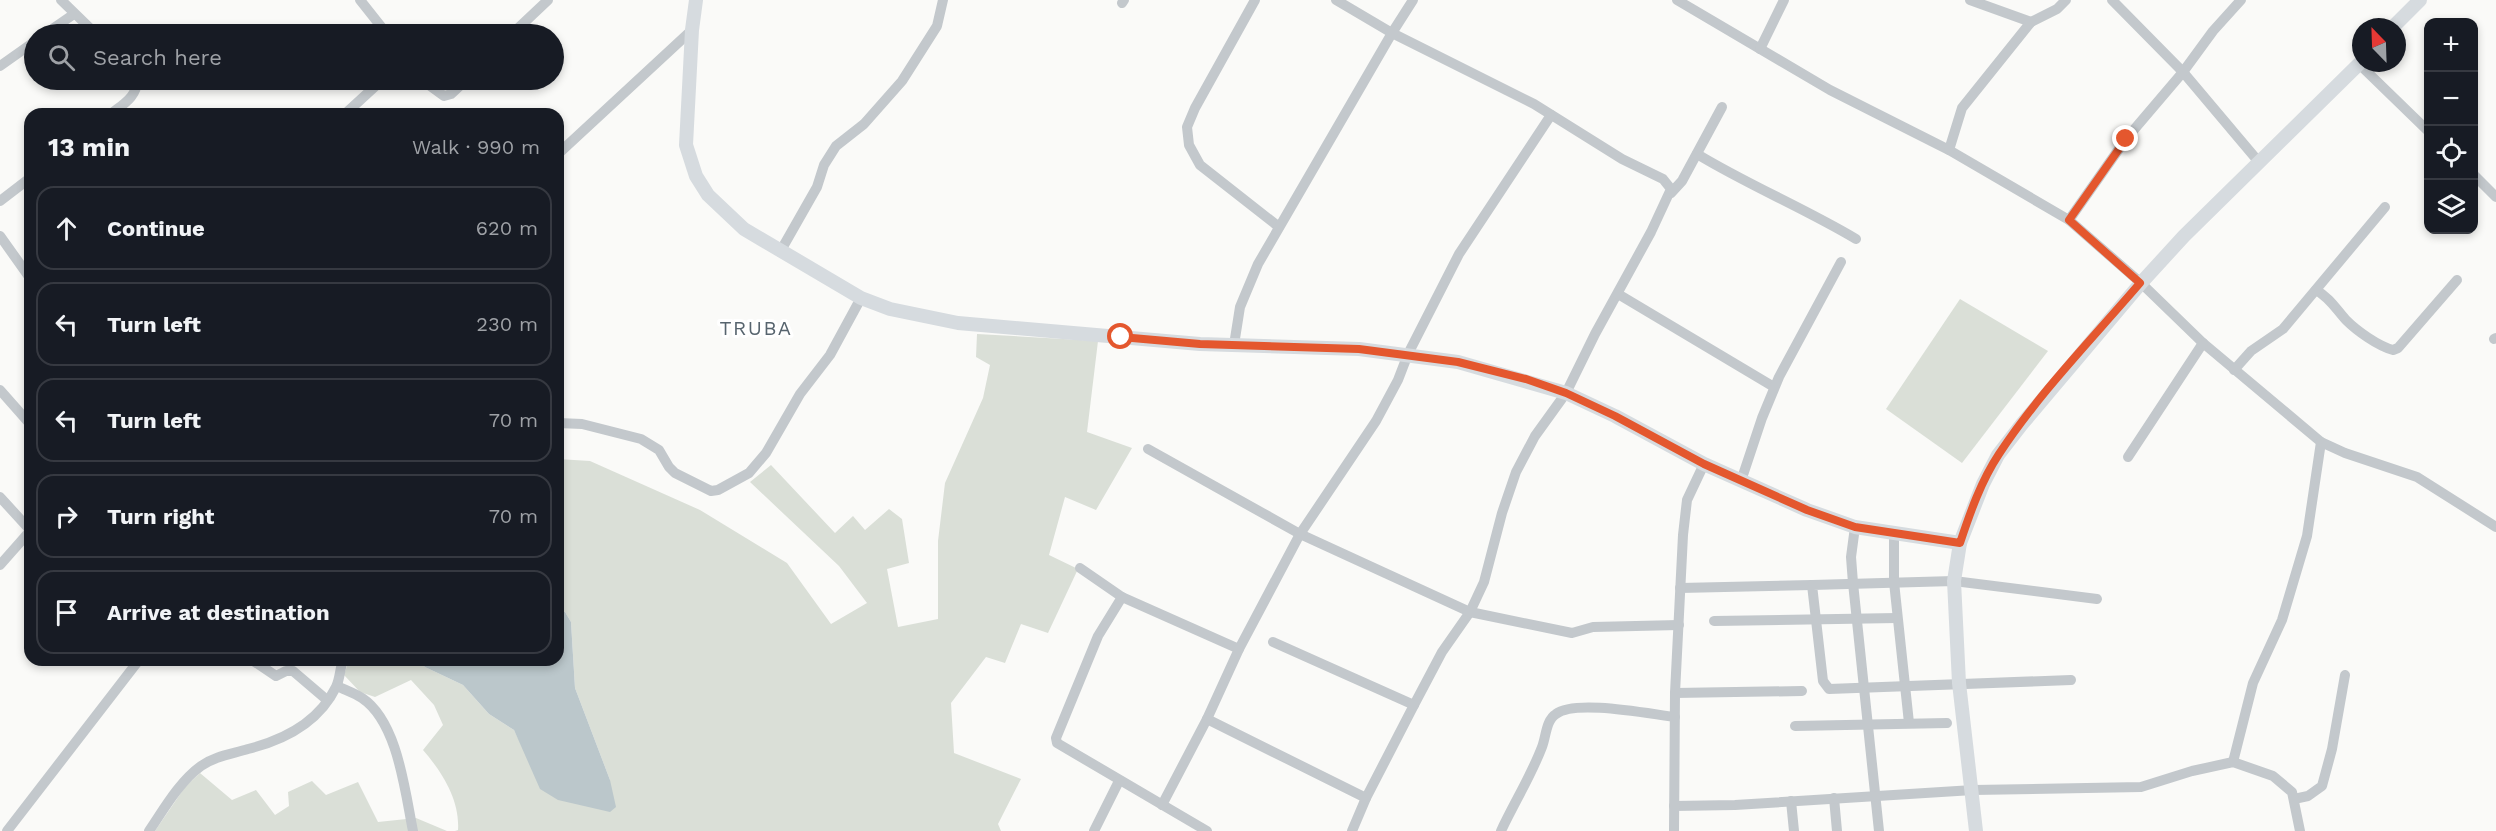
<!DOCTYPE html>
<meta charset="utf-8">
<style>
body{margin:0;font-family:"Work Sans",sans-serif;background:#20242c;color:#f1f3f6}
.controls{position:absolute;right:18px;top:18px;display:grid;overflow:hidden;border-radius:12px;box-shadow:0 3px 9px #0003}
.controls button{width:54px;height:54px;display:grid;place-items:center;padding:0;border:0;border-bottom:2px solid #363941;background:#171b24;color:#f1f3f6;font:30px sans-serif}
.compass{position:absolute;left:2352px;top:18px;width:54px;height:54px;border-radius:50%;background:#171b24;box-shadow:0 3px 9px #0003;rotate:337deg}
.stop{position:absolute;width:18px;height:18px;margin:-14px;border:4px solid #e4572e;border-radius:50%;background:#fff}
.stop.end{background:#e4572e;border-color:#fff;box-shadow:0 2px 6px #0008}
.list{margin:0;padding:0;list-style:none}
h2{display:flex;justify-content:space-between;align-items:center;height:78px;margin:0;padding:0 24px;font-size:26px}
h2 small{font-size:20px;font-weight:400;color:#9ea1a6}
.list li{display:grid;grid-template-columns:39px 1fr auto;gap:18px;align-items:center;box-sizing:border-box;height:84px;margin:0 12px 12px;padding:0 12px;border:2px solid #363941;border-radius:18px}
.list b{display:block;font-size:22px;white-space:nowrap}
.list em{font-size:20px;font-style:normal;color:#9ea1a6}
.icon{flex:none;width:33px;height:33px;fill:none;stroke:currentColor;stroke-width:2;stroke-linecap:round;stroke-linejoin:round}
.map{position:relative;flex:none;width:2496px;height:831px;overflow:hidden}
.search{position:absolute;background:#171b24;box-shadow:0 3px 9px #0003;left:24px;top:24px;width:540px;height:66px;display:flex;align-items:center;gap:15px;box-sizing:border-box;padding:0 21px;border-radius:33px;color:#9ea1a6;font-size:22px}
.panel{position:absolute;background:#171b24;box-shadow:0 3px 9px #0003;left:24px;top:108px;width:540px;height:558px;border-radius:18px}
.map>svg:first-child{display:block}
.green{fill:#dadfd7}
.water{fill:#bbc7cb}
.lines{fill:none;stroke-linecap:round;stroke-linejoin:round}
.street{stroke:#c3c8cc;stroke-width:10}
.secondary{stroke:#d6dbdf;stroke-width:14}
.route{stroke:#e4572e;stroke-width:8}
.labels{text-anchor:middle;stroke-width:6;stroke-linejoin:round;paint-order:stroke}
.quarter-label{font-size:20px;letter-spacing:1.5px;fill:#57646e;stroke:#fff}
</style>
<div class="map">
<svg width="2496" height="831" viewBox="0 0 2496 831">
<rect width="100%" height="100%" fill="#fafaf8"/>
<g class="green">
<path d="M1960 299 2048 351 1962 463 1886 409Z"/>
<path d="M977 334 1098 341 1087 432 1132 448 1096 510 1065 497 1049 555 1078 569 1048 633 1021 624 1005 663 986 657 951 703 954 753 1021 779 998 824 1001 831H455L458 830C460 800 442 772 423 750L443 725 434 705 411 680 375 697 360 692 344 675 349 660H418L425 667 463 685 489 714 514 730 524 750 610 780 575 688 571 622 565 612 558 611V459L590 461 700 510 787 563 831 624 867 603 839 566 750 482 771 465 835 533 853 516 865 530 889 509 902 519 909 563 887 569 898 627 938 619V541L945 483 983 398 990 365 976 357Z"/>
<path d="M200 773 232 800 256 790 275 815 289 806 288 792 312 781 326 795 358 782 378 822 416 818 447 831H155L185 787Z"/>
</g>
<path class="water" d="M558 611 565 612 571 622 575 688 610 780 616 807 610 812 558 800 540 789 514 730 489 714 463 685 425 667 418 660H558Z"/>
<g class="lines">
<g class="street">
<path d="M61 0 96 34"/>
<path d="M360 0 387 34"/>
<path d="M1255 0 1195 108 1187 127 1189 145 1200 165 1279 227"/>
<path d="M1336 0 1392 33 1534 104 1622 159 1663 179 1671 189 1651 232 1595 334 1566 393 1535 436 1516 472 1502 513 1484 582 1470 612 1442 652 1414 705 1366 798 1352 831"/>
<path d="M1677 0 1830 90 1949 150 2069 220 2141 283 2203 343 2321 442 2307 536 2282 620 2253 683 2233 762"/>
<path d="M2112 0 2183 72 2258 161"/>
<path d="M1122 3 1124 0"/>
<path d="M2031 22 2057 9 2066 0"/>
<path d="M45 34 74 14"/>
<path d="M512 34 548 0"/>
<path d="M1760 49 1784 0"/>
<path d="M2359 64 2428 131"/>
<path d="M0 66 34 42"/>
<path d="M422 80 444 96 451 94 466 80"/>
<path d="M111 114C123 104 137 97 137 80"/>
<path d="M345 114 382 80"/>
<path d="M1949 150 1962 108 2031 22 1970 0"/>
<path d="M558 154 692 30"/>
<path d="M1697 154C1748 185 1804 208 1856 239"/>
<path d="M2474 175 2496 197"/>
<path d="M1671 193 1682 181 1722 107"/>
<path d="M0 201 30 178"/>
<path d="M2069 220 2126 139 2183 72 2213 31 2241 0"/>
<path d="M0 236 30 278"/>
<path d="M780 252 817 187 824 165 836 146 864 124 902 81 937 26 943 0"/>
<path d="M2316 290C2330 298 2336 309 2346 320 2357 331 2378 346 2393 350L2398 348 2457 280"/>
<path d="M1618 294 1774 387"/>
<path d="M2494 339 2496 338"/>
<path d="M1234 345 1240 307 1258 264 1392 33 1413 0"/>
<path d="M2234 370 2251 351 2283 329 2385 207"/>
<path d="M0 390 30 424"/>
<path d="M558 423 582 424 641 439 659 450 669 467 675 473 711 491 718 490 749 473 766 453 800 394 830 355 861 298"/>
<path d="M2321 442 2345 453 2417 477 2496 527"/>
<path d="M1148 449 1300 534 1470 612 1572 633 1593 627 1679 625"/>
<path d="M2128 457 2203 343"/>
<path d="M1741 481 1762 418 1779 377 1841 262"/>
<path d="M0 497 30 530"/>
<path d="M1855 527 1851 557 1853 583 1879 831"/>
<path d="M1894 535V582L1909 723"/>
<path d="M0 565 30 531"/>
<path d="M1080 568 1122 597 1239 649"/>
<path d="M1680 588 1812 585"/>
<path d="M1122 597 1098 636 1056 738 1057 743 1207 831"/>
<path d="M1714 621 1897 618"/>
<path d="M1273 642 1414 705"/>
<path d="M252 660 276 676 286 671H293L327 700"/>
<path d="M2071 680 1829 689 1823 681 1812 585 1954 581 2097 599"/>
<path d="M337 686C345 690 354 693 362 698 398 722 405 792 413 831"/>
<path d="M1675 693 1802 691"/>
<path d="M1207 719 1366 798"/>
<path d="M1795 726 1947 723"/>
<path d="M1834 798 1837 831"/>
<path d="M2294 799 2308 796 2322 786 2332 749 2345 675"/>
<path d="M1791 801 1794 831"/>
<path d="M1162 805 1207 719 1239 649 1300 534 1376 421 1398 380 1408 354 1459 254 1551 115"/>
<path d="M1674 806 1735 805 1973 790 2141 787 2192 771 2233 762 2273 776 2292 792 2300 831"/>
<path d="M7 831 139 660"/>
<path d="M149 831C164 809 179 782 201 766 215 756 232 754 248 749 284 740 319 722 336 687 340 679 340 668 343 660"/>
<path d="M1094 831 1119 781"/>
<path d="M1501 831C1514 803 1531 776 1542 747 1546 737 1546 720 1556 714 1575 699 1649 714 1675 717"/>
<path d="M1674 831 1675 693 1683 535 1687 500 1704 464"/>
</g>
<g class="secondary">
<path d="M696 0 692 30 686 145 696 176 708 195 744 229 861 298 890 309 958 323 1200 344 1359 349 1458 362 1566 393 1615 416 1704 464 1807 510 1855 527 1960 543"/>
<path d="M2393 27 2420 0"/>
<path d="M1976 831 1959 683 1954 581 1960 543 1983 484 1998 455 2022 424 2141 283 2184 236 2361 62"/>
</g>
</g>
<g class="lines">
<path class="route" d="M1121 337 1200 344 1359 349 1458 362 1526 379 1566 393 1615 416 1704 464 1807 510 1855 527 1960 543C1970 513 1981 481 1999 454 2039 393 2092 339 2140 283L2069 220 2126 139"/>
</g>
<g class="labels">
<g class="quarter-label">
<text x="756" y="335">TRUBA</text>
</g>
</g>
</svg>
<div class="controls">
<button>+</button>
<button>−</button>
<button><svg class="icon" aria-label="locate" viewBox="0 0 24 24"><circle cx="12" cy="12" r="6"/><path d="M12 2v4M12 18v4M2 12h4M18 12h4"/></svg></button>
<button><svg class="icon" aria-label="layers" viewBox="0 0 24 24"><path d="M12 4l9 5-9 5-9-5zM3 14l9 5 9-5"/></svg></button>
</div>
<svg class="compass" viewBox="-18 -18 36 36"><path d="M0-13l5 13h-10z" fill="#e53935"/><path d="M0 13l5-13h-10z" fill="#9ea1a6"/></svg>
<div class="stop" style="left:1121px;top:337px"></div>
<div class="stop end" style="left:2126px;top:139px"></div>
<div class="search"><svg class="icon" aria-label="search" viewBox="0 0 24 24"><circle cx="10" cy="10" r="6"/><path d="M15 15l6 6"/></svg>Search here</div>
<section class="panel">
<h2>13 min<small>Walk · 990 m</small></h2>
<ul class="list">
<li><svg class="icon" aria-label="ahead" viewBox="0 0 24 24"><path d="M12 20V5M6 11l6-6 6 6"/></svg><div><b>Continue</b></div><em>620 m</em></li>
<li><svg class="icon" aria-label="left" viewBox="0 0 24 24"><path d="M17 20v-9H6M10 6l-5 5 5 5"/></svg><div><b>Turn left</b></div><em>230 m</em></li>
<li><svg class="icon" aria-label="left" viewBox="0 0 24 24"><path d="M17 20v-9H6M10 6l-5 5 5 5"/></svg><div><b>Turn left</b></div><em>70 m</em></li>
<li><svg class="icon" aria-label="right" viewBox="0 0 24 24"><path d="M7 20v-9h11M14 6l5 5-5 5"/></svg><div><b>Turn right</b></div><em>70 m</em></li>
<li><svg class="icon" aria-label="arrive" viewBox="0 0 24 24"><path d="M6 21V4h12l-3 4 3 4H6"/></svg><div><b>Arrive at destination</b></div></li>
</ul>
</section>
</div>
